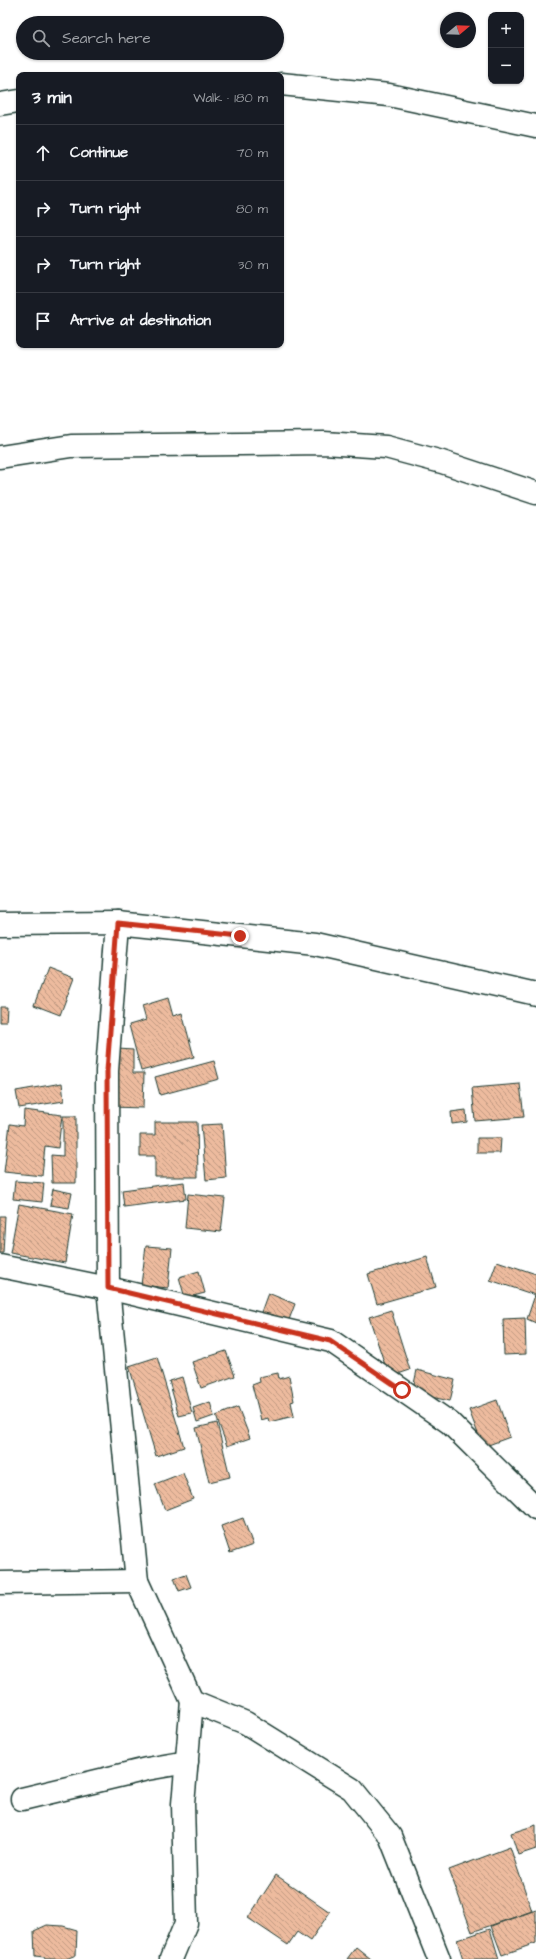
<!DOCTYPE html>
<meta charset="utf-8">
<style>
body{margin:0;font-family:"Architects Daughter",sans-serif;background:#20242c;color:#f1f3f6}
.controls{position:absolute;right:12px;top:12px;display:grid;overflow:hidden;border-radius:8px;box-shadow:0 1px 3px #0004}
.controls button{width:36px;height:36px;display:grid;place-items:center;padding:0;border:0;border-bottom:1px solid #363941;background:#171b24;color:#f1f3f6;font:20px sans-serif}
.compass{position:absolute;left:440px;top:12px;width:36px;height:36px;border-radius:50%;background:#171b24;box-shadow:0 1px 3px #0004;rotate:71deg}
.stop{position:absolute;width:12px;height:12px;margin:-9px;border:3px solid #c8321e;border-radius:50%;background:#fff}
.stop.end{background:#c8321e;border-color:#fff;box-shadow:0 1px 4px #0008}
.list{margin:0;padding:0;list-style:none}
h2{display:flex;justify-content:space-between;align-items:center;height:52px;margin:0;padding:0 16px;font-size:17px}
h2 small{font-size:13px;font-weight:400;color:#9ea1a6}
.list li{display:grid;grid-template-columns:26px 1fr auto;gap:12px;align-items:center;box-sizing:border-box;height:56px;padding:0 16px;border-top:1px solid #363941}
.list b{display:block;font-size:15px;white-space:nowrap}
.list em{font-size:13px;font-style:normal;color:#9ea1a6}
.icon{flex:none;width:22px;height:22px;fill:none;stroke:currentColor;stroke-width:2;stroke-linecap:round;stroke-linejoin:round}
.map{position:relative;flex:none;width:536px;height:1959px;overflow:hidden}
.search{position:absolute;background:#171b24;box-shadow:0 1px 3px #0004;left:16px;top:16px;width:268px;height:44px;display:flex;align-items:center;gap:10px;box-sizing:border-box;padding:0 14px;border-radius:22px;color:#9ea1a6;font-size:15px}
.panel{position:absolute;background:#171b24;box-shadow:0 1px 3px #0004;left:16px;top:72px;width:268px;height:276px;border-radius:8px}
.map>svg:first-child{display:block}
.building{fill:url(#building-back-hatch);stroke:#1f3d34}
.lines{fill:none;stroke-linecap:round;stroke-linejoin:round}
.minor-casing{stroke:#1f3d34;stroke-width:25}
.minor{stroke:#fff;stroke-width:22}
.route{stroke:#c8321e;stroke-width:5}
</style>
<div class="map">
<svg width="536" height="1959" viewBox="0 0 536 1959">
<defs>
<pattern id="building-back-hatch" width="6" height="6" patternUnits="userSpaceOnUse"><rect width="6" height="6" fill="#edbb9e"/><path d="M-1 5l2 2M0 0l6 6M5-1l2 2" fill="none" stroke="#bf9982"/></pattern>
</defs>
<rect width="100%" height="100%" fill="#fff"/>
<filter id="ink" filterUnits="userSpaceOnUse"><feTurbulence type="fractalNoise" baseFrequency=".025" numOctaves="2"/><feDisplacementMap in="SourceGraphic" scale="8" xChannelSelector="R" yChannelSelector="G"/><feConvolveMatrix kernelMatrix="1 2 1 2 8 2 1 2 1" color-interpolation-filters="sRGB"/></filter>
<g filter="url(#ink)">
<g class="building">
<path d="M48 968 74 978 60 1015 34 1005Z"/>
<path d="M168 998 173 1016 182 1013 194 1057 141 1071 129 1025 146 1020 142 1006Z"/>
<path d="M0 1007H7L6 1022H0Z"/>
<path d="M118 1049 133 1050V1073H144L143 1108 111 1107Z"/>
<path d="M214 1061 219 1079 160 1095 155 1077Z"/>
<path d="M62 1083 64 1101 19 1108 16 1091Z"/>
<path d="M520 1084 524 1117 475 1121 472 1088Z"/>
<path d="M24 1110 62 1115 58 1148 45 1146 42 1176 4 1172 10 1124 23 1126Z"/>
<path d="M466 1110 467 1122 452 1124 451 1112Z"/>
<path d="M63 1116H76V1183H52L51 1155 63 1156Z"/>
<path d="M155 1122H197L198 1177H155V1156H140V1135H155Z"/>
<path d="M222 1124 226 1178 206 1180 201 1125Z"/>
<path d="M477 1138H501L500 1153H477Z"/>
<path d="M15 1181 44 1183 42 1202 13 1199Z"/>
<path d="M184 1182 186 1199 124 1207 122 1190Z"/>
<path d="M53 1189 72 1193 69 1208 50 1205Z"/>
<path d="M188 1194 225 1198 221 1232 185 1228Z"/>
<path d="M19 1204 73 1214 65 1263 10 1253Z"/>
<path d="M0 1216H5L3 1253H0Z"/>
<path d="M146 1246 172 1248 168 1288 141 1285Z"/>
<path d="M427 1257 436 1287 377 1304 368 1274Z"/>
<path d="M497 1261 536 1274V1323L527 1319 535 1295 490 1280Z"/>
<path d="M199 1271 205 1293 185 1298 179 1277Z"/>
<path d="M268 1293 295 1304 287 1325 260 1315Z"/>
<path d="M391 1310 410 1370 389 1377 369 1317Z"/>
<path d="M525 1318 526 1354 504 1355 503 1319Z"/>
<path d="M226 1351 235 1376 201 1388 192 1362Z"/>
<path d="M157 1357 184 1447 156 1456 129 1366Z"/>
<path d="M417 1370 455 1380 450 1401 412 1393Z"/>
<path d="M278 1373 279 1379 289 1376 294 1401 291 1402 294 1416 269 1422 268 1418 261 1420 252 1385 260 1382 259 1377Z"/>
<path d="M182 1377 192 1413 179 1416 169 1381Z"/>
<path d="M497 1400 510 1437 483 1447 469 1410Z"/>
<path d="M210 1402 214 1416 197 1422 193 1408Z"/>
<path d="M238 1407 250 1438 227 1446 216 1416Z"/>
<path d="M217 1423 230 1477 209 1482 196 1428Z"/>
<path d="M183 1473 193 1499 165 1510 155 1484Z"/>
<path d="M243 1518 253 1545 230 1553 221 1526Z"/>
<path d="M186 1574 191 1587 179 1591 174 1578Z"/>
<path d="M536 1825V1849L518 1855 511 1833Z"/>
<path d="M510 1847 532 1911 472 1932 449 1870Z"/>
<path d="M276 1875 330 1912 310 1941 297 1932 288 1945 248 1918Z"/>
<path d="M536 1910V1943L502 1955 491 1926Z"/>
<path d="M47 1925 63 1926 77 1930 76 1955 66 1959H45L44 1957 35 1956 34 1931Z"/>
<path d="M490 1929 499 1959H463L457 1940Z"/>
<path d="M356 1947 371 1959H347Z"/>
</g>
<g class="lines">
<defs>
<g id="minor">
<path d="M281 84 389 95 536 126"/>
<path d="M0 104 19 101"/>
<path d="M0 457 71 446 324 443 386 447 442 462 536 493"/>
<path d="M118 923 107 1071 108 1288 137 1581 192 1701 246 1723 352 1789 390 1836 439 1959"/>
<path d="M0 924 118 923 315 944 536 994"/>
<path d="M0 1266 108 1288 331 1341 450 1423 536 1508"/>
<path d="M0 1583 137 1581"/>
<path d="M22 1799 147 1769 187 1762"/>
<path d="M171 1959 186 1923 183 1804 192 1701"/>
</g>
</defs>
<use href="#minor" class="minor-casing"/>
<use href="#minor" class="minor"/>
</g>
</g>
<g class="lines" filter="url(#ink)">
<path class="route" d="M240 936 118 923 107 1071 108 1288 330 1341 402 1390"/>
</g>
</svg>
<div class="controls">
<button>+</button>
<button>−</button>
</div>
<svg class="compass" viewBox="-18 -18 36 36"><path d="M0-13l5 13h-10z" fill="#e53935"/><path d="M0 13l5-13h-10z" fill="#9ea1a6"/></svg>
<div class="stop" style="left:402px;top:1390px"></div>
<div class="stop end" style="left:240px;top:936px"></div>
<div class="search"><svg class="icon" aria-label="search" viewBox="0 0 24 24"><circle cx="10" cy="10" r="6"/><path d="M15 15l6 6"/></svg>Search here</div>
<section class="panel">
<h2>3 min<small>Walk · 180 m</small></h2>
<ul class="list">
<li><svg class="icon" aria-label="ahead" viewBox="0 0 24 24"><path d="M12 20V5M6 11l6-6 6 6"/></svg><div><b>Continue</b></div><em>70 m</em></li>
<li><svg class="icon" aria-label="right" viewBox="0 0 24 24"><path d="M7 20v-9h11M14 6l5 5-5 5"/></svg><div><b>Turn right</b></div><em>80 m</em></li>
<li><svg class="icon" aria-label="right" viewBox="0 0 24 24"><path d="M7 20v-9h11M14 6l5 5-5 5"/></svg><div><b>Turn right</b></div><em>30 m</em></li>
<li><svg class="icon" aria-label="arrive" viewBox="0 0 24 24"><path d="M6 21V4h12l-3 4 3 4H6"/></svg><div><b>Arrive at destination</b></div></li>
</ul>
</section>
</div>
